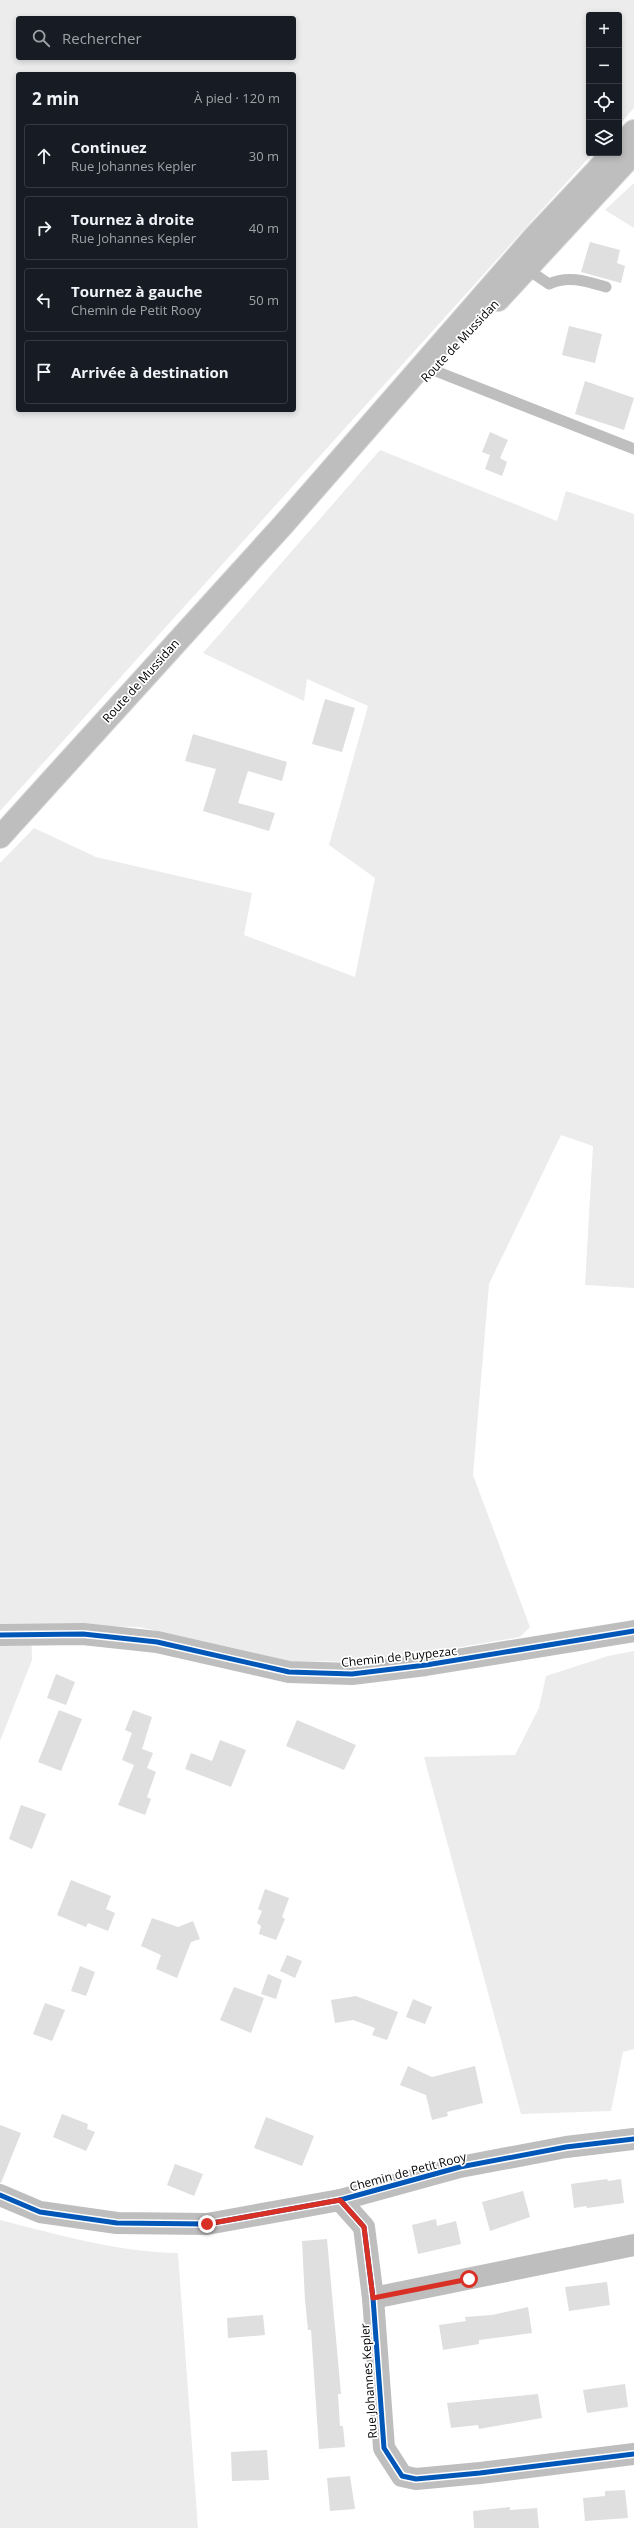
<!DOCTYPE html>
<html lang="fr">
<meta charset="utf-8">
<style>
body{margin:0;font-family:"Open Sans",sans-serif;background:#242831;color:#f1f3f6}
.controls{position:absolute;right:12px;top:12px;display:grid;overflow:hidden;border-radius:4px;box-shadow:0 2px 6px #0003}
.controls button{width:36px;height:36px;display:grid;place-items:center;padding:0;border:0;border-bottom:1px solid #363941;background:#171b24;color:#f1f3f6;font:20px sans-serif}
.stop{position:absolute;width:12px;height:12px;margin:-9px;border:3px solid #d93025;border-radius:50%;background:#fff}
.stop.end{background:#d93025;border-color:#fff;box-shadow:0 1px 4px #0008}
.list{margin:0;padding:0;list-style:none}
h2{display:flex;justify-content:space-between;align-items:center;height:52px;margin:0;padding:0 16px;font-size:17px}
h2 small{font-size:13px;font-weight:400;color:#9ea1a6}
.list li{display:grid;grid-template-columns:26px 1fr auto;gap:12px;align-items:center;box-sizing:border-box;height:64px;margin:0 8px 8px;padding:0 8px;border:1px solid #363941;border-radius:4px}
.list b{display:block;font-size:15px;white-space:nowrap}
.list p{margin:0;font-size:13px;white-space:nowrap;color:#9ea1a6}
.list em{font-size:13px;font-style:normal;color:#9ea1a6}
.icon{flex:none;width:22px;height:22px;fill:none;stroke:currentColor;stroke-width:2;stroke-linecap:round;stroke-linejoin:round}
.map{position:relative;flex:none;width:634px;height:2528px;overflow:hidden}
.search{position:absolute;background:#171b24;box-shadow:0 2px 6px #0003;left:16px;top:16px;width:280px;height:44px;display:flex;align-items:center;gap:10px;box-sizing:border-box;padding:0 14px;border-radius:4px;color:#9ea1a6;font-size:15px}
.panel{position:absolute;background:#171b24;box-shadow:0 2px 6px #0003;left:16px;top:72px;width:280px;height:340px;border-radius:4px}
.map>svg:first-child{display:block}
.green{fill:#ececec;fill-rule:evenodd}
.building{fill:#dfdfdf}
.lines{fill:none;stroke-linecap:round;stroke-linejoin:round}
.primary-casing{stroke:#dbdbdb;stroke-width:24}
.service{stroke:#bebebe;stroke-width:11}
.minor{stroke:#bebebe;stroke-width:22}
.primary{stroke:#bebebe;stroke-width:22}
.cycleway-casing{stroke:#fff;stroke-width:8}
.cycleway{stroke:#0057b8;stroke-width:5}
.route{stroke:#d93025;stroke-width:5}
.labels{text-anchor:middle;stroke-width:3.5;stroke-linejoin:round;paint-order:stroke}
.street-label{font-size:12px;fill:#000;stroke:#fff}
</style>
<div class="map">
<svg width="634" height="2528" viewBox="0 0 634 2528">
<rect width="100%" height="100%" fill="#fff"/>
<g class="green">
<path d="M0 0H634V108L619 125V15H589V153H593L0 811ZM18 18H294V58H18ZM18 74H294V410H18Z"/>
<path d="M634 183V228L605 210Z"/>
<path d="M380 450 557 521 566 491 634 514V1288L585 1285 593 1146 561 1135 489 1284 473 1475 530 1627 520 1637 372 1662 290 1661 139 1627 31 1625 32 1660 0 1741V863L34 828 96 857 252 893 244 935 355 977 375 878 329 845 368 706 307 679 304 701 203 653Z"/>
<path d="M634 1651V2049L623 2052 611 2111 521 2114 424 1757 515 1755 539 1708 546 1676 608 1656Z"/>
<path d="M0 2220C59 2235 117 2252 178 2253L198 2528H0Z"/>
</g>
<g class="building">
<path d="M590 242 620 250 617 263 625 266 621 283 581 272Z"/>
<path d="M569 326 602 334 595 363 562 355Z"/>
<path d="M585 381 634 398 624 430 575 414Z"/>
<path d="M490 432 508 440 500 458 507 462 502 476 485 469 490 455 482 452Z"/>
<path d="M325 699 355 708 342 752 312 744Z"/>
<path d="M193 734 287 762 282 781 248 771 238 803 275 813 269 831 203 811 216 769 185 761Z"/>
<path d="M56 1674 75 1682 66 1705 47 1698Z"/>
<path d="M59 1710 82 1719 61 1771 38 1762Z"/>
<path d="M133 1710 152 1717 142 1749 153 1753 147 1768 156 1772 147 1797 151 1799 145 1815 118 1805 134 1765 122 1760 132 1733 125 1730Z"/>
<path d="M297 1720 356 1745 344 1770 286 1746Z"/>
<path d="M220 1740 246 1750 231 1787 185 1769 191 1753 212 1761Z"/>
<path d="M21 1805 46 1814 32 1849 9 1839Z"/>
<path d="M71 1880 111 1896 106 1909 115 1913 108 1931 88 1923 86 1927 57 1915Z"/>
<path d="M265 1889 289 1898 282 1917 285 1919 276 1940 259 1934 261 1926 257 1923 262 1911 258 1909Z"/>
<path d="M152 1918 178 1927 193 1921 200 1939 191 1942 177 1978 156 1969 161 1955 141 1946Z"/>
<path d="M287 1955 302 1961 295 1978 280 1971Z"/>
<path d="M80 1966 95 1972 86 1996 71 1991Z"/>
<path d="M268 1974 282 1980 276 1999 261 1994Z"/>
<path d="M234 1987 264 1998 251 2033 220 2020Z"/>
<path d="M356 1996 398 2012 387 2040 372 2035 375 2028 353 2020 335 2023 331 2000Z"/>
<path d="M413 1999 432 2007 425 2024 406 2017Z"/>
<path d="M45 2003 65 2010 52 2041 33 2034Z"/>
<path d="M408 2066 432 2077 475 2066 483 2103 447 2112 448 2116 432 2120 426 2095 400 2085Z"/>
<path d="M62 2114 88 2124 87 2129 95 2132 86 2151 53 2137Z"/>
<path d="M266 2117 314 2136 302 2166 254 2148Z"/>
<path d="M0 2125 21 2133 1 2183H0Z"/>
<path d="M175 2164 203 2174 194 2196 167 2185Z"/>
<path d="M607 2179 608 2181 621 2179 624 2203 587 2208 586 2206 574 2208 571 2184Z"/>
<path d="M523 2191 530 2217 490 2231 482 2202Z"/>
<path d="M436 2219 437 2226 456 2221 461 2244 418 2254 412 2225Z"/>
<path d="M327 2239 341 2394H338L340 2426H343L345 2447 319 2449 311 2330H308L305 2300 302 2241Z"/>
<path d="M607 2282 610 2305 569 2311 565 2287Z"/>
<path d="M528 2307 532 2333 479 2340V2344L443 2350 439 2325 466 2321 465 2317 492 2315Z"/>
<path d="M263 2315 265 2335 228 2338 227 2318Z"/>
<path d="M625 2384 628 2407 587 2413 583 2390Z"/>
<path d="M538 2394 542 2418 479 2429 478 2425 451 2428 447 2403Z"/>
<path d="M267 2450 269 2480 232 2481 231 2452Z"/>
<path d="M350 2476 355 2509 330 2511 327 2478Z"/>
<path d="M625 2490 628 2518 585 2521 583 2498 605 2496V2491Z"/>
<path d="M510 2507V2510L537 2508 539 2528H474L473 2511Z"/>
</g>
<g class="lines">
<defs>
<g id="primary">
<path d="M619 147 634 131"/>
<path d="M498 300 634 153"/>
<path d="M0 837 283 525 535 236 613 153"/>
</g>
</defs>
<use href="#primary" class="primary-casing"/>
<g class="service">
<path d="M527 269 549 284C568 275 586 281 606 287"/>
<path d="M423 363 433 370 634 449"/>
</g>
<g class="minor">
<path d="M0 1635 83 1634 157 1642 289 1672 352 1674 426 1665 634 1631"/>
<path d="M0 2195 40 2212 117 2223 207 2224 340 2200 460 2167 566 2147 634 2139"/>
<path d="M340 2200 364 2227 373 2298 384 2448 402 2476 416 2479 480 2473 634 2454"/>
<path d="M373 2298 634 2245"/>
</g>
<use href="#primary" class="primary"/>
<defs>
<g id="cycleway">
<path d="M0 1635 83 1634 157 1642 289 1672 352 1674 426 1665 634 1631"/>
<path d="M0 2195 40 2212 117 2223 207 2224 340 2200 460 2167 566 2147 634 2139"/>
<path d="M340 2200 364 2227 373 2298 384 2448 402 2476 416 2479 480 2473 634 2454"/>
</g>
</defs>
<use href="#cycleway" class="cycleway-casing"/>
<use href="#cycleway" class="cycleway"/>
</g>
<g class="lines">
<path class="route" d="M207 2224 340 2200 364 2227 373 2298 469 2279"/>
</g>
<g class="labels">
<g class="street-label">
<text transform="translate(460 341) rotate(-47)" y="4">Route de Mussidan</text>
<text transform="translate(141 681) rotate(-48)" y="4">Route de Mussidan</text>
<text transform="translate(399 1657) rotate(-6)" y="4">Chemin de Puypezac</text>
<text transform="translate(408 2172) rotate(-15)" y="4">Chemin de Petit Rooy</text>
<text transform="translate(369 2381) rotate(-94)" y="4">Rue Johannes Kepler</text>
</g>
</g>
</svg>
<div class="controls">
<button>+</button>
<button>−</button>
<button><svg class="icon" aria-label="locate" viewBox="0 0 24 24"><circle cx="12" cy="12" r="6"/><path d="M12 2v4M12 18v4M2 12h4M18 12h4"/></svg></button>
<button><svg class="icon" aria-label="layers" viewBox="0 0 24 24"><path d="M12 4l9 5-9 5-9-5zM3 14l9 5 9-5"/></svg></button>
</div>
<div class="stop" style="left:469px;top:2279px"></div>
<div class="stop end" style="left:207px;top:2224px"></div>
<div class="search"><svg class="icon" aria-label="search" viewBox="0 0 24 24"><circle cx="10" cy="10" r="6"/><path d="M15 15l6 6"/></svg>Rechercher</div>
<section class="panel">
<h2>2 min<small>À pied · 120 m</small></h2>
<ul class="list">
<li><svg class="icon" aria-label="ahead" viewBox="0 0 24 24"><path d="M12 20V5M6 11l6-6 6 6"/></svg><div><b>Continuez</b><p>Rue Johannes Kepler</p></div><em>30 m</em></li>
<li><svg class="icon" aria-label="right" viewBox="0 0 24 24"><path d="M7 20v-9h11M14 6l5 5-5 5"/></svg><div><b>Tournez à droite</b><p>Rue Johannes Kepler</p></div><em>40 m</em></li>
<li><svg class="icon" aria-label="left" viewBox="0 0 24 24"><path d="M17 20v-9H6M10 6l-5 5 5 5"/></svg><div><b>Tournez à gauche</b><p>Chemin de Petit Rooy</p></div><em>50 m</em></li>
<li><svg class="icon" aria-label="arrive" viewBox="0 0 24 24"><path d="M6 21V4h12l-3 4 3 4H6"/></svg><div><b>Arrivée à destination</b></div></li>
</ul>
</section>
</div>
